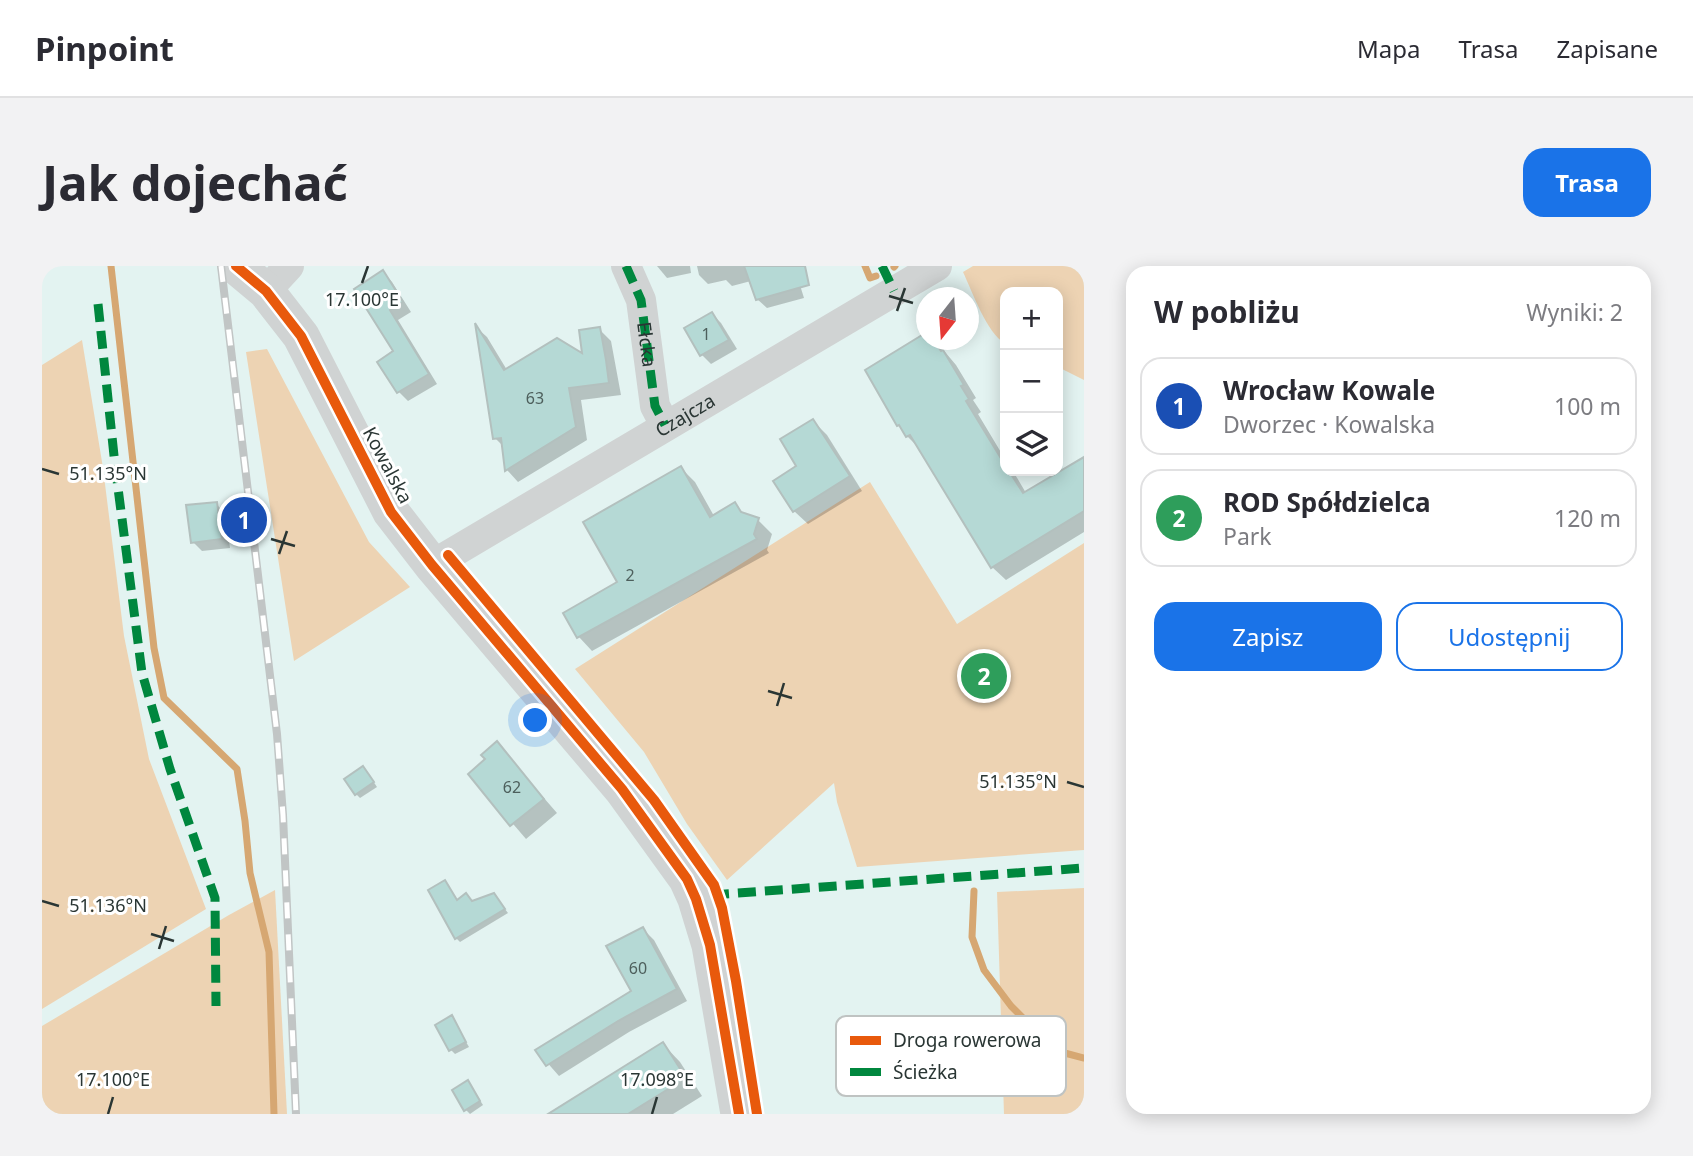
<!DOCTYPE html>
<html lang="pl">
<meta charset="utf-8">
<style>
body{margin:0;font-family:"Noto Sans",sans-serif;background:#f2f2f3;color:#2b2b33}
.controls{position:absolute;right:21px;top:21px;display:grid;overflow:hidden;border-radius:14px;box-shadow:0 4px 18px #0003}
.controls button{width:63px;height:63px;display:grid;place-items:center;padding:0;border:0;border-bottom:2px solid #e1e1e2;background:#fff;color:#2b2b33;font:35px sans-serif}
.compass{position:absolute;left:874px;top:21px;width:63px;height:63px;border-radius:50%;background:#fff;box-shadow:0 4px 18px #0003;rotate:197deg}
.you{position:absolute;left:494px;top:455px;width:24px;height:24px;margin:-18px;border:5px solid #fff;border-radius:50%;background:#1a73e8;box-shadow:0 0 0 10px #1a73e833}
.badge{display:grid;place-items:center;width:46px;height:46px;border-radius:50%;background:#1a73e8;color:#fff;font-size:23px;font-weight:700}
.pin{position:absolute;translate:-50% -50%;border:4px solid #fff;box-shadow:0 2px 7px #0006}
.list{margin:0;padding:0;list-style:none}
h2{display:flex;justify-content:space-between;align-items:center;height:91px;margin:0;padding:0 28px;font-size:30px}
h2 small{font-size:23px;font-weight:400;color:#7c7c81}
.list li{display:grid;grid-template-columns:46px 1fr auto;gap:21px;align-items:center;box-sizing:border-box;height:98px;margin:0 14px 14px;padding:0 14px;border:2px solid #e1e1e2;border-radius:21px}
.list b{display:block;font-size:26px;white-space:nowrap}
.list p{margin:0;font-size:23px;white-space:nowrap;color:#7c7c81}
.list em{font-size:23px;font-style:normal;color:#7c7c81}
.actions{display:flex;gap:14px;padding:21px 28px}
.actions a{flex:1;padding:16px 0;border:2px solid #1a73e8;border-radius:21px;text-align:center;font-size:24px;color:#1a73e8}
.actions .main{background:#1a73e8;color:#fff}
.icon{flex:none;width:38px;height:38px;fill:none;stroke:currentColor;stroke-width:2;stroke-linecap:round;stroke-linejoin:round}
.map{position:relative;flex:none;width:1042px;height:848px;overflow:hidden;border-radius:21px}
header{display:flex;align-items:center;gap:42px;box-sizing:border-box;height:98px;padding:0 35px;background:#fff;border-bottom:2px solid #e1e1e2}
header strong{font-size:33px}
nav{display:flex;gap:38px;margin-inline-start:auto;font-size:24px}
.intro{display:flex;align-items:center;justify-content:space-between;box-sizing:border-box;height:168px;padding:0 42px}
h1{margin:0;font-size:49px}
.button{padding:18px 32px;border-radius:21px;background:#1a73e8;color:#fff;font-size:24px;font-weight:700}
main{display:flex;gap:42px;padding:0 42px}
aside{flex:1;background:#fff;border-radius:21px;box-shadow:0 4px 18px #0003}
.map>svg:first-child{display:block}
.green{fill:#edd3b3}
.shadow{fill:#0003}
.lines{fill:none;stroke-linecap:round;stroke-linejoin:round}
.stream{stroke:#d6a772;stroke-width:7}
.building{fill:#b5d9d5;stroke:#b3c0be;stroke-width:2}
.minor{stroke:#d0d3d3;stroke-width:30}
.tertiary{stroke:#d0d3d3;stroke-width:37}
.rail-casing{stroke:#c1c5c5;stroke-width:8}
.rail{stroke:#fff;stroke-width:5;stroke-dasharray:16;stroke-linecap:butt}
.quiet{stroke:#00873e;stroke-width:9;stroke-dasharray:18 9;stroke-linecap:butt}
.cycleway-casing{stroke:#fff;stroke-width:15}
.cycleway{stroke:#e8590c;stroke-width:10}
.ticks{fill:none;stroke:#2a3634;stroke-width:2.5}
.labels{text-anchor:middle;stroke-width:6;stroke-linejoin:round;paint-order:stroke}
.number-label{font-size:16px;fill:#4d5f5c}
.street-label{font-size:19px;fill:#2a3634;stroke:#fff}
.key{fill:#fff;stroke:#bfc3c2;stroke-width:2}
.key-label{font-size:19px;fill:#2a3634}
.ticks-label{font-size:18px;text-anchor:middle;fill:#2a3634;stroke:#fff;stroke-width:6;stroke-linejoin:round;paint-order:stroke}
</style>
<header>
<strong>Pinpoint</strong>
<nav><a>Mapa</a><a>Trasa</a><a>Zapisane</a></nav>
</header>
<div class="intro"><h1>Jak dojechać</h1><a class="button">Trasa</a></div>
<main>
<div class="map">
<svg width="1042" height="848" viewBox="0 0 1042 848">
<rect width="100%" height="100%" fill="#e3f3f1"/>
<g class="green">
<path d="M931 0H1042V114L1016 101V26H963V77C945 68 930 25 921 6Z"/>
<path d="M40 74 61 202 82 370 107 493 164 643 0 743V99Z"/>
<path d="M225 83 327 276 368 321 252 395 204 86Z"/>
<path d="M828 216 915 358 1042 277V584L815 601 795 536 792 517 685 614 645 558 602 486 533 403Z"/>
<path d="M1042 622V848H962L955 626Z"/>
<path d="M233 624 245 848H0V760L187 649Z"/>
</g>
<g class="shadow">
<path d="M615 0H648L649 7 625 12Z"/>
<path d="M655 0H752L762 32 725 42 715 33 709 15 690 20 684 14 666 18 657 9Z"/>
<path d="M341 6 350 16 369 46 356 54 395 118 366 135 357 126 338 96 354 86Z"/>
<path d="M670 48 679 57 695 83 669 98 660 89Z"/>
<path d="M435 62 445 71 465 104 543 90 557 63 569 75 579 129 539 134 545 174 476 216 465 204 462 181 453 172Z"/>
<path d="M884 74H893L914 99 934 132 931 134 939 146 936 148 963 193V205H971L984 227 1042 193V266L964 314 950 301 879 184 865 170Z"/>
<path d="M771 155 785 169 820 225 766 258 752 245 757 201Z"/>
<path d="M639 202 653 216 672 250 693 238 704 250 716 254 730 268 725 284 727 287 550 385 537 371 523 348 578 317Z"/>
<path d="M174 238 183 247 188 282 160 285 151 276Z"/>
<path d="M455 478 515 547 484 573 428 508 446 494Z"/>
<path d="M325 506 335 521 318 532 314 528Z"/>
<path d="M403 616 416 636 456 634 466 647 418 676 414 672Z"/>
<path d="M601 663 612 674 645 735 587 766 517 810 495 785 591 726Z"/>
<path d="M410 752 427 781 413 788 409 784Z"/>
<path d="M621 778 638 796 660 830 631 848H508Z"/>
<path d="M426 816 441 839 428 848 423 843Z"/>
</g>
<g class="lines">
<g class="stream">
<path d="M69 0 112 382 122 432 195 503 203 555 208 607 227 686 232 848"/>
<path d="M823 0 828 12 834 10"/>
<path d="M852 1 853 0"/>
<path d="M932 625 930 671 942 704 969 740 999 770 1019 786 1042 792"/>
</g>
</g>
<g class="building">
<path d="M702 0H763L767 19 714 34Z"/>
<path d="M341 4 361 36 348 44 387 108 355 127 335 96 351 85 312 23Z"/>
<path d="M670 46 687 74 658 90 642 62Z"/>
<path d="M433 57 462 104 515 72 540 87 537 64 558 61 564 94 567 117 527 122 534 161 463 205 459 172 451 173Z"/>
<path d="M885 66V74H891L899 85 901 84 922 119 919 120 927 133 924 135 963 199V205H967L981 227 1042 191V245L949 302 868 169 864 171 857 159 855 160 823 104Z"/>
<path d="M771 153 808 210 751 246 731 215 754 200 738 173Z"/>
<path d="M639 200 668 251 693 236 699 246 717 252 712 268 715 273 535 372 521 347 575 316 541 256Z"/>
<path d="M175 236 180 273 149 277 144 239Z"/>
<path d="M455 475 502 533 468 560 426 508 443 493 439 489Z"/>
<path d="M321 500 332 516 313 529 302 513Z"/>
<path d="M403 614 415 634 424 627 430 635 452 627 463 643 413 673 386 624Z"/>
<path d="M601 661 635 723 576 755 504 800 493 784 589 725 564 680Z"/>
<path d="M410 749 424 776 407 785 393 759Z"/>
<path d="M621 776 644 812 586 848H506Z"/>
<path d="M426 814 438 835 422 845 410 824Z"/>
</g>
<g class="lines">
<g class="minor">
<path d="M584 0 599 34 613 140 623 159"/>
<path d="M224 25 247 0"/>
<path id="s1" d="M390 299 895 0"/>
</g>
<path class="tertiary" d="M194 0 224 25 259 70 349 246 390 299 580 523 645 613 654 633 668 679 697 848"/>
<defs>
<path id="rail" d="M179 0 235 468 241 549 254 848"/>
</defs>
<use href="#rail" class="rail-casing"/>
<use href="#rail" class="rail"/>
<g class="quiet">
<path id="s2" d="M584 0 599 34 613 140 623 159"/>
<path d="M840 0 852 25"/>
<path d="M56 38 73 199 100 407 128 503 173 632 174 740"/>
<path d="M669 629 1042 602"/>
</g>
<defs>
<g id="cycleway">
<path d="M194 0 224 25 259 70 349 246 390 299 580 523 645 613 654 633 668 679 697 848"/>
<path d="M406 289 612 534 672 619 680 642 694 715 715 848"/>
</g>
</defs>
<use href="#cycleway" class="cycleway-casing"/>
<use href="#cycleway" class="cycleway"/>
</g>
<path class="ticks" d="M320 17 326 0M847 30 871 37M855 45 863 22M0 203 17 208M229 273 253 280M237 288 245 265M726 425 750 432M735 440 742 417M1025 516 1042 521M0 635 17 640M109 668 132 675M117 683 124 660M66 848 71 831M610 848 615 831"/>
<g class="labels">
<g class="number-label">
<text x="664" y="74">1</text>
<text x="493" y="138">63</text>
<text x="588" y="315">2</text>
<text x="470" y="527">62</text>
<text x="596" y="708">60</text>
</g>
<g class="street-label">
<text dy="7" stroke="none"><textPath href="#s2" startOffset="82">Ełcka</textPath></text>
<text dy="7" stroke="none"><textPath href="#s1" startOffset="294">Czajcza</textPath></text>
<text transform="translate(346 199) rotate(62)" y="7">Kowalska</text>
</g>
</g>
<rect x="794" y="750" width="230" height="80" rx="10" class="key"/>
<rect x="808" y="770" width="31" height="9" fill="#e8590c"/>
<rect x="808" y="802" width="31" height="8" fill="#00873e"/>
<g class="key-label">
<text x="851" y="781">Droga rowerowa</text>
<text x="851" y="813">Ścieżka</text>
</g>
<g class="ticks-label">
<text x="320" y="40">17.100°E</text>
<text x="66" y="214">51.135°N</text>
<text x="976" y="522">51.135°N</text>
<text x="66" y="646">51.136°N</text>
<text x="71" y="820">17.100°E</text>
<text x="615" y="820">17.098°E</text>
</g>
</svg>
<div class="controls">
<button>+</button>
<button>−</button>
<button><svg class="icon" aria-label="layers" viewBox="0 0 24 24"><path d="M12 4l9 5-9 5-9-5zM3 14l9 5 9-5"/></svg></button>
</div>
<svg class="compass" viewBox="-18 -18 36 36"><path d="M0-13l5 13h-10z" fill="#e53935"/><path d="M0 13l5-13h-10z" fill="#7c7c81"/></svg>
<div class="you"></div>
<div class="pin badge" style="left:202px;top:254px;background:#1a4fb4">1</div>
<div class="pin badge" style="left:942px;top:410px;background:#2e9e5b">2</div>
</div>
<aside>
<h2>W pobliżu<small>Wyniki: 2</small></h2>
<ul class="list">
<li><span class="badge" style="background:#1a4fb4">1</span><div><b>Wrocław Kowale</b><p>Dworzec · Kowalska</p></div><em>100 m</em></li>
<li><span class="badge" style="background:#2e9e5b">2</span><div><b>ROD Spółdzielca</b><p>Park</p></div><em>120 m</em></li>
</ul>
<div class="actions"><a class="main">Zapisz</a><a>Udostępnij</a></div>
</aside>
</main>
